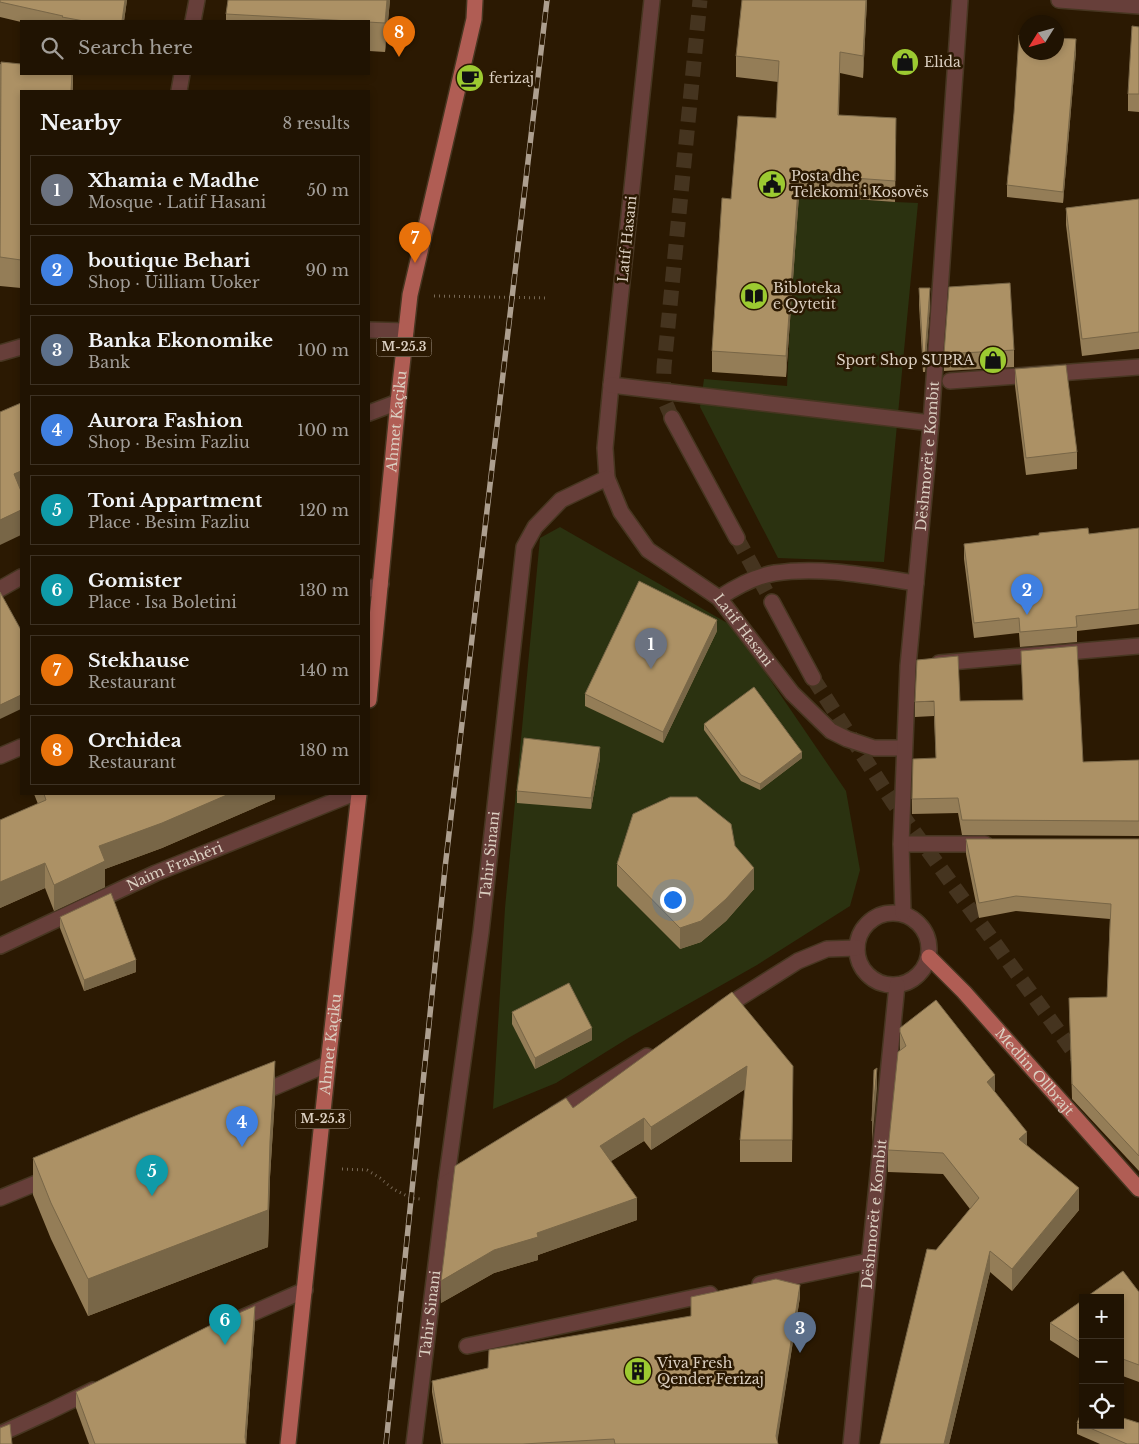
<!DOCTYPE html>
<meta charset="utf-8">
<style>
body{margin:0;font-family:"Libre Baskerville",serif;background:#281c0c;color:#f1f3f6}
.controls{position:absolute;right:15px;bottom:15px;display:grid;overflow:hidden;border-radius:0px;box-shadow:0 2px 8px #0003}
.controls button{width:45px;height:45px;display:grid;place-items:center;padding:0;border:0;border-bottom:1px solid #3d3224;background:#201302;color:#f1f3f6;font:25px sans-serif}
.compass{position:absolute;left:1019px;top:15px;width:45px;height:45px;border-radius:50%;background:#201302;box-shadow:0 2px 8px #0003;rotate:233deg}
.you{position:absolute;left:672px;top:899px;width:18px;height:18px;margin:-12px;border:4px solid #fff;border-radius:50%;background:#1a73e8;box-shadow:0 0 0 8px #1a73e833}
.badge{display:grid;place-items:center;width:32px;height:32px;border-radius:50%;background:#0b8043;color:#fff;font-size:16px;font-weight:700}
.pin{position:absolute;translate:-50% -41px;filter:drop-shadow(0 1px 2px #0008)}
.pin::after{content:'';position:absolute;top:26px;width:18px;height:15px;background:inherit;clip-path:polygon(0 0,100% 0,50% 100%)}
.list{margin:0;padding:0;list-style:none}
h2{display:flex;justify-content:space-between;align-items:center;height:65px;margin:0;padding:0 20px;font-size:21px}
h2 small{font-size:16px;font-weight:400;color:#a29e99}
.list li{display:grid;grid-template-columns:32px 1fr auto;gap:15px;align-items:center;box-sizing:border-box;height:70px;margin:0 10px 10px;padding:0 10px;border:1px solid #3d3224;border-radius:0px}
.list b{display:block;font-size:19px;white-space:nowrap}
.list p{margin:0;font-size:16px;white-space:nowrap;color:#a29e99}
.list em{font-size:16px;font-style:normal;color:#a29e99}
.icon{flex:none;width:28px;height:28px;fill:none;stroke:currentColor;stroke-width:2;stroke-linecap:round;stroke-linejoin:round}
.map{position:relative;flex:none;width:1139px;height:1444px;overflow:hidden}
.search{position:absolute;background:#201302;box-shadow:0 2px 8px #0003;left:20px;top:20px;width:350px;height:55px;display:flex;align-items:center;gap:12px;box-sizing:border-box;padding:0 18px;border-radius:0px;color:#a29e99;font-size:19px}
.panel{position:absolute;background:#201302;box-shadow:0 2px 8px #0003;left:20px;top:90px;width:350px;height:705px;border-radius:0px}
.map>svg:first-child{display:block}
.green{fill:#2b3210}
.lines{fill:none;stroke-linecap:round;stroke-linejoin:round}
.minor-tunnel{stroke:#45341f;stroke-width:15;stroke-dasharray:15 8;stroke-linecap:butt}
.minor-casing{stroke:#473621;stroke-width:18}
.major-casing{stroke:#473621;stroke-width:18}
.path{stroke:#776855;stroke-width:3;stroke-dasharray:1 4;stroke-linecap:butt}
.minor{stroke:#673f3a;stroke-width:15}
.major{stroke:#b05d54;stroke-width:15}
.rail-casing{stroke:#ad9f8f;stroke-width:5.5}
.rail{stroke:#2b1902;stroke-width:4;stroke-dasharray:11;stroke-linecap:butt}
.wall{fill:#947d57}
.shaded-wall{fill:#786647}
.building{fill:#ac9165;stroke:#786647}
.labels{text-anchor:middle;stroke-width:5;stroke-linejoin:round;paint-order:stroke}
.shield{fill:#2b1902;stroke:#a69888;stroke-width:1}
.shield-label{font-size:12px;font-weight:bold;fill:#dbcfc1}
.poi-label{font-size:14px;fill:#dbcfc1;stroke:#2b1902;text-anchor:start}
.street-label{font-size:14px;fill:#dbcfc1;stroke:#2b1902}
</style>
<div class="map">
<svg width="1139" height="1444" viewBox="0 0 1139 1444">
<rect width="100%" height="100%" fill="#2b1902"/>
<g class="green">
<path d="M796 195 895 202 918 203 884 562 778 558 700 407 704 379 787 386Z"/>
<path d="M560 527 729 624 756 659 846 791 860 870 850 906 757 965 630 1037 556 1083 493 1109 505 908 540 538Z"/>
</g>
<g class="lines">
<g class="minor-tunnel">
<path d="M672 418 663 397 664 367 700 0"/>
<path d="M737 538 772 602"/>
<path d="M813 678 892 801 1083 1065"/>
</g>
<defs>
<g id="minor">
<path id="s1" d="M652 0 611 385 605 448 607 478 621 512 648 550 719 598 792 693 831 731 847 739 874 748H904"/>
<path d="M1059 0 1139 6"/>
<path d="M193 21 197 0"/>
<path d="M179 91 182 74"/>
<path d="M369 330 406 331"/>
<path d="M0 353 21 347"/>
<path d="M950 381 1139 367"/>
<path d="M611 385 931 423"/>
<path d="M369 413 398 402"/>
<path d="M672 418 737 538"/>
<path d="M0 589 21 577"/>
<path d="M369 589 381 584"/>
<path d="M719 598C734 588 756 576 775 573 821 566 870 576 916 583"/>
<path d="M772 602 813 678"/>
<path d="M939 663 1139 646"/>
<path d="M0 756 21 747"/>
<path d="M901 844H985"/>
<circle cx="893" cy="949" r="36"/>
<path id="s2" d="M903 913 901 844 908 666 931 423 960 0"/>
<path id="s3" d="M0 946 156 873 352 794"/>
<path d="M722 1009 798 961 827 949 857 948"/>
<path d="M256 1095 328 1064"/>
<path d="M555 1114 647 1056"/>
<path id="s4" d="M446 1183 481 932 524 547 535 527 561 500 607 478"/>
<path d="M0 1198 51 1177"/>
<path d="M760 1284 869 1261"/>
<path d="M237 1320 305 1290"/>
<path d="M467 1346 710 1294"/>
<path d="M0 1434 50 1411 93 1390"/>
<path id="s5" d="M414 1444 446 1183 453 1179"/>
<path id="s6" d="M851 1444 897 985"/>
</g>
<g id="major">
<path id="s7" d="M369 700 398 402 410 295 474 19 475 0"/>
<path id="s8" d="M929 957 964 992 1139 1189"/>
<path id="s9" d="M288 1444 328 1064 359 794"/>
</g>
</defs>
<use href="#minor" class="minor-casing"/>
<use href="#major" class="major-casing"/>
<g class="path">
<path d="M434 296 548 298"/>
<path d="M342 1169 367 1170 380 1178 393 1189 411 1198 420 1199"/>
</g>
<use href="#minor" class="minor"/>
<use href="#major" class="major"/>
<defs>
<path id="rail" d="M386 1444 445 868 547 0"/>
</defs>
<use href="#rail" class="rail-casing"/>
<use href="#rail" class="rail"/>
</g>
<g class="wall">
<path d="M0 0H127L124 21H21V22L0 17Z"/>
<path d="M390 0 385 52 369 51V21H226V14Z"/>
<path d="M867 0 863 78 840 73 839 115 896 139 895 202 799 195 786 377 712 372V351L731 199 776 118 778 82 736 77V56Z"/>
<path d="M1139 27V112L1128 111V94Z"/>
<path d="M1076 51 1063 203 1007 197V185Z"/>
<path d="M0 64 73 74V91H21V288L0 286Z"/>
<path d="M1139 199V349L1082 356 1066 225V208Z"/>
<path d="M919 288 930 305 925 372H923L919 305Z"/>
<path d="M1014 350V367L944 371V354Z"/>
<path d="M1015 369 1077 452V469L1026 475 1015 386Z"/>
<path d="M1139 528V624L1077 631V642L1020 647 1019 633 974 638 964 559V544L1089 534Z"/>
<path d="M717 631 663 743 585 706V694Z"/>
<path d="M1021 651 1083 762 1139 760V836L962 835 958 813 912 814V799L936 758 934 716 915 717V702L1023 700Z"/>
<path d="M704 724 802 758 760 790 741 781 704 730Z"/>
<path d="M600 758 591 809 517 803V791Z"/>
<path d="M34 794H275V799L162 848 105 869V887L54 911 45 888 0 908V820L38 804Z"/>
<path d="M966 839H1139V1171L1072 1099 1069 998 1107 997 1110 919 1016 911 979 918 966 854Z"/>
<path d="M735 846 754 889 726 921 701 942 680 949 617 886V864Z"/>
<path d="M60 917 136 972 84 991 60 928Z"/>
<path d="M512 1012 592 1040 535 1069 512 1024Z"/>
<path d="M900 1032 995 1092 1027 1146 1079 1210 1012 1291 990 1272 949 1444H880L936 1250 970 1209 943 1174 888 1172V1150L900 1051Z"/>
<path d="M793 1066 792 1162H740V1140L745 1089 651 1150 644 1141 611 1161 637 1220 538 1255V1260L494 1273 441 1303 573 1108Z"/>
<path d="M275 1097 270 1177 268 1247 88 1316 51 1239 33 1195V1158Z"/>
<path d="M1139 1292V1382L1120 1375V1298Z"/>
<path d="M800 1297 777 1441 778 1444H441L432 1392V1381L488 1368 691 1316Z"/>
<path d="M1083 1300V1361L1050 1340V1323Z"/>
<path d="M255 1322 246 1444H89L76 1408V1392Z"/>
<path d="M1077 1423 1139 1444H1100L1077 1434Z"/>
</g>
<g class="shaded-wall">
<path d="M125 0H127L124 21H122Z"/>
<path d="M387 0H390L385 52V23Z"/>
<path d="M866 0H867L863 78V56Z"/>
<path d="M1076 39V51L1063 203V192Z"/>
<path d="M72 74 73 91H71Z"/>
<path d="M799 174V195L786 377V356Z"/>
<path d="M930 288V305L925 372V355Z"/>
<path d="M21 471V496L14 474Z"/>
<path d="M21 510V535L0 545V520Z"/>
<path d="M717 620V631L663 743V732Z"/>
<path d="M21 695V709L0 719V705Z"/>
<path d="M600 747V758L591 809V798Z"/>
<path d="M802 752V758L760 790V784Z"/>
<path d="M229 794H275V799L162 848 105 869V887L54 911V885L99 846Z"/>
<path d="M45 863V888L0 908V882Z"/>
<path d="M754 868V889L726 921 701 942 680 949V928Z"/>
<path d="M136 960V972L84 991V980Z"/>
<path d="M592 1028V1040L535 1069V1058Z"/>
<path d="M275 1061V1097L270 1177 268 1247 88 1316V1279L270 1141Z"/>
<path d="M747 1066V1088L651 1150V1127Z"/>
<path d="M877 1068V1089L872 1142V1121Z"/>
<path d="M995 1075V1096L987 1082Z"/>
<path d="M644 1118V1141L600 1168V1146Z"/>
<path d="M1027 1132V1154L1019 1139Z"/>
<path d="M1079 1188V1210L1012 1291V1269Z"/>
<path d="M637 1198V1220L538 1255V1260L494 1273 441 1303V1281L494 1250 537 1233Z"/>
<path d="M990 1251V1272L949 1444H944Z"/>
<path d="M800 1285V1297L777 1444 776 1436Z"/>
<path d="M255 1306V1322L246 1444 245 1437Z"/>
</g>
<g class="building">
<path d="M0 0H125L122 21H84L62 17 63 16 0 2Z"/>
<path d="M228 0H387L385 23 226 14Z"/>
<path d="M742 0H866L863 56 840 52 838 115 896 118 895 181 799 174 786 356 712 351 722 198 731 199 738 116 776 118 779 61 736 56Z"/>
<path d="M1132 26 1139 27V94H1128Z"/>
<path d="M1019 35 1026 36V52H1056V38L1076 39 1063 192 1007 185 1014 113Z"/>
<path d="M1 62 21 64V74H72L71 91H21V260L0 257Z"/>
<path d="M1139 199V332L1082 339 1066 208Z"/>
<path d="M1010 283 1014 350 944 354 949 287Z"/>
<path d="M919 288H930L925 355H923Z"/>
<path d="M1066 365 1077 452 1026 458 1015 369Z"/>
<path d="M21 403V471L14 474 21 491V510L0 520V412Z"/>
<path d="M1088 528 1089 534 1139 528V609L1076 616 1077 627 1020 632 1019 618 974 623 964 544 1039 535V533Z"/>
<path d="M639 581 717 620 663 732 585 694Z"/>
<path d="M0 592 21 630V695L0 705Z"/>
<path d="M1077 646 1083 762 1139 760V821L962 820 958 798 912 799 913 759 936 758 934 701 915 702 917 660 958 656 960 701 1023 700 1021 651Z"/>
<path d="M754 687 802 752 760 784 741 775 704 724Z"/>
<path d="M524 738 600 747 591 798 517 791Z"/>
<path d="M44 794H229L162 823 99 846 105 861 54 885 45 863 0 882V820L46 800Z"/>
<path d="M670 797H697L731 824 735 846 754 868 726 899 701 921 680 928 617 864 633 814Z"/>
<path d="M966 839H1139V1156L1072 1084 1069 998 1107 997 1111 904 1016 896 979 903Z"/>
<path d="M111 893 136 960 84 980 60 917Z"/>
<path d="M569 983 592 1028 535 1058 512 1012Z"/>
<path d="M732 992 793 1066 792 1140H740L747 1066 651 1127 644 1118 600 1146 637 1198 537 1233 538 1237 494 1250 441 1281 455 1166 566 1098 573 1108Z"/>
<path d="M936 1000 995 1075 987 1082 1027 1132 1019 1139 1079 1188 1012 1269 990 1251 944 1444H880L927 1249 936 1250 979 1198 943 1153 888 1150 898 1052 906 1046 900 1032V1028Z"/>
<path d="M275 1061 270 1141 268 1210 88 1279 51 1203 33 1158 140 1114Z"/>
<path d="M877 1068 872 1121 874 1070Z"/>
<path d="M1123 1271 1139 1292V1365L1120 1358V1298H1085Z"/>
<path d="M776 1279 800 1285 776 1436 778 1444H615L614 1439 523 1444H443L432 1381 488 1368 489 1350 691 1316V1297Z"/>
<path d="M1083 1300V1344L1050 1323Z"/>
<path d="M255 1306 245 1437 246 1444H95L76 1392 211 1325Z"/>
<path d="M1083 1408V1425L1077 1423Z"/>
<path d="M1120 1417 1139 1423V1444H1127L1083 1425H1120Z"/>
<path d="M10 1424 12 1444H0V1428Z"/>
</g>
<defs>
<symbol id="shop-disc" viewBox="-11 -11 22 22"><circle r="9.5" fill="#9cca31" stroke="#2b1902"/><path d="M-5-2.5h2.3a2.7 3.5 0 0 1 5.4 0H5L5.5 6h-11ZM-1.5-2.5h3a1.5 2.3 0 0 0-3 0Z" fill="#111"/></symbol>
<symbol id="cafe-disc" viewBox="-11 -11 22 22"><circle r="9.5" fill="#9cca31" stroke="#2b1902"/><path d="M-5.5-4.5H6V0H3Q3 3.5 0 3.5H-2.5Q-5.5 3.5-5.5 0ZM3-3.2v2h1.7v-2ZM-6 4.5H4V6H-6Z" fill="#111"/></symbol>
<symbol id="civic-disc" viewBox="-11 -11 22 22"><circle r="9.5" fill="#9cca31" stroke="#2b1902"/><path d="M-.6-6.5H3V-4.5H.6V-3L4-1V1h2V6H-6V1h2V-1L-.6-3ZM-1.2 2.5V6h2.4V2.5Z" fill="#111"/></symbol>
<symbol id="library-disc" viewBox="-11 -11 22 22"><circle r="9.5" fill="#9cca31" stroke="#2b1902"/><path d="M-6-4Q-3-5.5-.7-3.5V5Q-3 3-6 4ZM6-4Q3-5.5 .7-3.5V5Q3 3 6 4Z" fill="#111"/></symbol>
<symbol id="building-disc" viewBox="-11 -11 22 22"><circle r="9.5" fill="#9cca31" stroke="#2b1902"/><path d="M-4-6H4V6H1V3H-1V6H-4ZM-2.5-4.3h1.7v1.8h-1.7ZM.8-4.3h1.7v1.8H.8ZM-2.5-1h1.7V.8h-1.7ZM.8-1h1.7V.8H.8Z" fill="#111"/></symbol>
</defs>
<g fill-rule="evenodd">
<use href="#shop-disc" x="889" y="46" width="32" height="32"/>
<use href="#cafe-disc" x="454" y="62" width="32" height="32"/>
<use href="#civic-disc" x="756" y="168" width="32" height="32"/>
<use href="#library-disc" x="738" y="280" width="32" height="32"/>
<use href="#shop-disc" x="977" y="344" width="32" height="32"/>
<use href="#building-disc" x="622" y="1355" width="32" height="32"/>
</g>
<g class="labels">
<g class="shield">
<rect x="376.5" y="337.5" width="55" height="19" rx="4"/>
<rect x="295.5" y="1109.5" width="55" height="19" rx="4"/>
</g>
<g class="shield-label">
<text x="404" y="351">M-25.3</text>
<text x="323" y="1123">M-25.3</text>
</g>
<g class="poi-label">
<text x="924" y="67">Elida</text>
<text x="489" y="83">ferizaj</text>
<text x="791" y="181">Posta dhe<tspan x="791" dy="16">Telekomi i Kosovës</tspan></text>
<text x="773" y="293">Bibloteka<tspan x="773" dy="16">e Qytetit</tspan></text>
<text x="974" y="365" text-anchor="end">Sport Shop SUPRA</text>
<text x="657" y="1368">Viva Fresh<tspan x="657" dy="16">Qender Ferizaj</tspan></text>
</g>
<g class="street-label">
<text transform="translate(627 239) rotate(-84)" y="5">Latif Hasani</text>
<text dy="5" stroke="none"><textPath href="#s7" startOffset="280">Ahmet Kaçiku</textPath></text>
<text dy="5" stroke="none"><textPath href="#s2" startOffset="458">Dëshmorët e Kombit</textPath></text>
<text dy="5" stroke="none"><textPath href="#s1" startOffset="690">Latif Hasani</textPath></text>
<text dy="5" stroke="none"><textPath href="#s4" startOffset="331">Tahir Sinani</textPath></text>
<text dy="5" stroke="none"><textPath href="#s3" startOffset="192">Naim Frashëri</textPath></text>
<text dy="5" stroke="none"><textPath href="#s9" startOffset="402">Ahmet Kaçiku</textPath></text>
<text dy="5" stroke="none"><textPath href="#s8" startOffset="156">Medlin Ollbrajt</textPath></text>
<text dy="5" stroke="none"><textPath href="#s6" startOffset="231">Dëshmorët e Kombit</textPath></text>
<text dy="5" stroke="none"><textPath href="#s5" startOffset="131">Tahir Sinani</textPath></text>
</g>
</g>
</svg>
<div class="controls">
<button>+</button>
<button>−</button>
<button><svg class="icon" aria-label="locate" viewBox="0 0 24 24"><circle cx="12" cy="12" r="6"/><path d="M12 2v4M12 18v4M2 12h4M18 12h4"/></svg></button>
</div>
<svg class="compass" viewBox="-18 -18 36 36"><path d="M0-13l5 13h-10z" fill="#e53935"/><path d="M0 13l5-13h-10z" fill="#a29e99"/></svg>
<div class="you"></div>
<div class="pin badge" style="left:651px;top:669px;background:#6b7280">1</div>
<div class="pin badge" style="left:1027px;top:615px;background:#3f7fe0">2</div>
<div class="pin badge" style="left:800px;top:1353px;background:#5c6f8a">3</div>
<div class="pin badge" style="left:242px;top:1147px;background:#3f7fe0">4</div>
<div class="pin badge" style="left:152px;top:1196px;background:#0f9aa8">5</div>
<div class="pin badge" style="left:225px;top:1345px;background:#0f9aa8">6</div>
<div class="pin badge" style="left:415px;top:263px;background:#e8710a">7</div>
<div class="pin badge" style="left:399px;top:57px;background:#e8710a">8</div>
<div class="search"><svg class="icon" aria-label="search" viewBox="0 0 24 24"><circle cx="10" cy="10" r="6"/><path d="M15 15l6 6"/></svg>Search here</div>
<section class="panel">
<h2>Nearby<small>8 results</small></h2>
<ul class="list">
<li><span class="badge" style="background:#6b7280">1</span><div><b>Xhamia e Madhe</b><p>Mosque · Latif Hasani</p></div><em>50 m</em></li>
<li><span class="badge" style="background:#3f7fe0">2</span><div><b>boutique Behari</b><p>Shop · Uilliam Uoker</p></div><em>90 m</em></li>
<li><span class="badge" style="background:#5c6f8a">3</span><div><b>Banka Ekonomike</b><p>Bank</p></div><em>100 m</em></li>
<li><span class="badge" style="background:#3f7fe0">4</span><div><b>Aurora Fashion</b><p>Shop · Besim Fazliu</p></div><em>100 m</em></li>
<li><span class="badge" style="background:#0f9aa8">5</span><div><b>Toni Appartment</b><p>Place · Besim Fazliu</p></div><em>120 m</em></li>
<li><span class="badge" style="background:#0f9aa8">6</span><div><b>Gomister</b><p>Place · Isa Boletini</p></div><em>130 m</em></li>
<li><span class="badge" style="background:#e8710a">7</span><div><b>Stekhause</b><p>Restaurant</p></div><em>140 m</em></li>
<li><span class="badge" style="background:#e8710a">8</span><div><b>Orchidea</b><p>Restaurant</p></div><em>180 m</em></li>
</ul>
</section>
</div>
